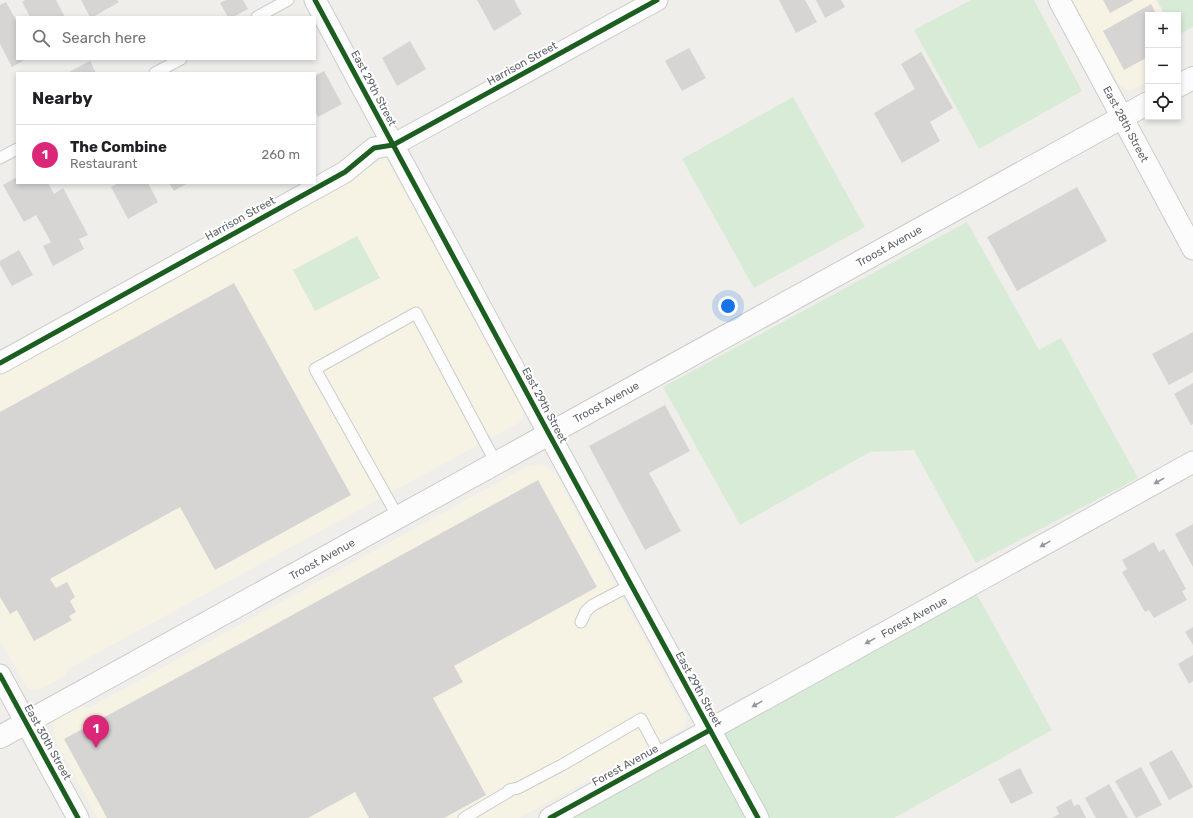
<!DOCTYPE html>
<meta charset="utf-8">
<style>
body{margin:0;font-family:Rubik,sans-serif;background:#f6f6f6;color:#202124}
.controls{position:absolute;right:12px;top:12px;display:grid;overflow:hidden;border-radius:0px;box-shadow:0 2px 6px #0003}
.controls button{width:36px;height:36px;display:grid;place-items:center;padding:0;border:0;border-bottom:1px solid #e0e0e0;background:#fff;color:#202124;font:20px sans-serif}
.you{position:absolute;left:728px;top:306px;width:14px;height:14px;margin:-10px;border:3px solid #fff;border-radius:50%;background:#1a73e8;box-shadow:0 0 0 6px #1a73e833}
.badge{display:grid;place-items:center;width:26px;height:26px;border-radius:50%;background:#db2777;color:#fff;font-size:13px;font-weight:700}
.pin{position:absolute;translate:-50% -33px;filter:drop-shadow(0 1px 2px #0008)}
.pin::after{content:'';position:absolute;top:21px;width:14px;height:12px;background:inherit;clip-path:polygon(0 0,100% 0,50% 100%)}
.list{margin:0;padding:0;list-style:none}
h2{display:flex;justify-content:space-between;align-items:center;height:52px;margin:0;padding:0 16px;font-size:17px}
h2 small{font-size:13px;font-weight:400;color:#757577}
.list li{display:grid;grid-template-columns:26px 1fr auto;gap:12px;align-items:center;box-sizing:border-box;height:60px;padding:0 16px;border-top:1px solid #e0e0e0}
.list b{display:block;font-size:15px;white-space:nowrap}
.list p{margin:0;font-size:13px;white-space:nowrap;color:#757577}
.list em{font-size:13px;font-style:normal;color:#757577}
.icon{flex:none;width:22px;height:22px;fill:none;stroke:currentColor;stroke-width:2;stroke-linecap:round;stroke-linejoin:round}
.map{position:relative;flex:none;width:1193px;height:818px;overflow:hidden}
.search{position:absolute;background:#fff;box-shadow:0 2px 6px #0003;left:16px;top:16px;width:300px;height:44px;display:flex;align-items:center;gap:10px;box-sizing:border-box;padding:0 14px;border-radius:0px;color:#757577;font-size:15px}
.panel{position:absolute;background:#fff;box-shadow:0 2px 6px #0003;left:16px;top:72px;width:300px;height:112px;border-radius:0px}
.map>svg:first-child{display:block}
.commercial{fill:#f7f3e4}
.green{fill:#d8ebd6}
.building{fill:#d6d5d3}
.lines{fill:none;stroke-linecap:round;stroke-linejoin:round}
.service-casing{stroke:#cbcccc;stroke-width:13}
.minor-casing{stroke:#cbcccc;stroke-width:23}
.secondary-casing{stroke:#cacacb;stroke-width:24}
.service{stroke:#fdfcfc;stroke-width:11}
.minor{stroke:#fdfcfc;stroke-width:21}
.secondary{stroke:#fdfcfc;stroke-width:22}
.cycleway-casing{stroke:#fff;stroke-width:8}
.cycleway{stroke:#1b5e20;stroke-width:5}
.oneway{fill:#96999c}
.labels{text-anchor:middle;stroke-width:4;stroke-linejoin:round;paint-order:stroke}
.street-label{font-size:11px;fill:#5f6368;stroke:#fff}
</style>
<div class="map">
<svg width="1193" height="818" viewBox="0 0 1193 818">
<rect width="100%" height="100%" fill="#efeeea"/>
<g class="commercial">
<path d="M1072 0H1155L1164 15H1148V81L1132 90H1127L1119 85Z"/>
<path d="M386 158 521 402 525 412 520 422 68 669 65 676 40 689 34 690 27 688 0 640V372Z"/>
<path d="M541 464 555 472 687 718 684 728 519 818H97L54 737 52 729 53 724 55 720 59 717 79 706 87 708H89L528 466Z"/>
</g>
<g class="green">
<path d="M971 0H1034L1082 91 979 149 914 30Z"/>
<path d="M1157 0H1193V27L1178 35V15H1165Z"/>
<path d="M793 97 865 227 754 288 682 159Z"/>
<path d="M967 222 1039 350 1061 338 1138 478 976 563 914 450 870 452 740 525 663 387Z"/>
<path d="M357 236 380 278 315 311 293 270Z"/>
<path d="M975 591 1052 730 894 818H768L722 732Z"/>
<path d="M707 743 748 818H569Z"/>
</g>
<g class="building">
<path d="M25 0H56L65 17H30L22 2Z"/>
<path d="M81 0H117L119 2 93 17H90Z"/>
<path d="M226 0H243L248 9 233 17H228L220 3Z"/>
<path d="M477 0H514L522 14 494 31Z"/>
<path d="M779 0H805L817 22 796 33Z"/>
<path d="M816 0H841L845 7 825 18Z"/>
<path d="M1103 0H1134L1110 13Z"/>
<path d="M6 2 17 22V59H26L12 67 0 44V5Z"/>
<path d="M1151 4 1157 15H1148V57L1124 70 1103 31Z"/>
<path d="M410 41 426 69 397 86 382 58Z"/>
<path d="M689 48 706 78 682 91 665 61Z"/>
<path d="M921 52 953 108 930 122 940 141 902 163 874 113 915 89 901 64Z"/>
<path d="M90 61 96 73H67Z"/>
<path d="M324 71 342 104 318 117 315 111V76Z"/>
<path d="M17 177V183H48L54 194 63 188 88 235 79 239 84 249 53 266 43 246 51 242 36 215 24 222 3 185Z"/>
<path d="M118 183H148L158 202 128 219 111 187Z"/>
<path d="M169 183H188L174 191Z"/>
<path d="M1077 187 1107 241 1017 291 987 237Z"/>
<path d="M19 250 33 275 12 286 0 265V261Z"/>
<path d="M234 283 351 495 215 570 180 507 50 579 56 588 67 582 75 597 70 601 76 612 69 616 72 620 34 641 17 610 10 614 0 597V412Z"/>
<path d="M1193 332V372L1169 385 1152 354Z"/>
<path d="M1193 383V424L1191 425 1174 394Z"/>
<path d="M665 405 690 451 649 473 681 531 645 550 589 446Z"/>
<path d="M538 480 597 587 454 666 463 682 433 698 486 795 444 818H369L355 792 308 818H107L64 739 265 630Z"/>
<path d="M1193 524V567L1175 534Z"/>
<path d="M1154 542 1159 552 1164 549 1186 589 1182 591 1187 600 1154 618 1149 610 1145 612 1122 572 1127 569 1122 560Z"/>
<path d="M1193 627V645L1185 632Z"/>
<path d="M1193 655V681L1189 684 1178 664Z"/>
<path d="M1172 750 1193 787 1169 800 1149 763Z"/>
<path d="M1141 767 1162 805 1136 818 1115 781Z"/>
<path d="M1020 768 1033 793 1011 804 998 779Z"/>
<path d="M1109 784 1128 818H1096L1085 798Z"/>
<path d="M1071 799 1074 806 1079 804 1086 818H1052L1059 814 1056 807Z"/>
</g>
<g class="lines">
<defs>
<g id="service">
<path d="M257 17 288 0"/>
<path d="M155 73 181 59"/>
<path d="M0 158 17 149"/>
<path d="M398 517 315 369 416 313 496 463"/>
<path d="M581 622 586 611 593 605 631 585"/>
<path d="M464 818 508 792 509 790 518 788 562 765 641 719 661 757"/>
</g>
<g id="minor">
<path d="M315 0 549 434 758 818"/>
<path d="M1059 0 1193 249"/>
<path d="M0 363 345 172 374 148 393 145 657 0"/>
<path d="M0 675 78 818"/>
<path d="M550 818 1193 462"/>
</g>
<g id="secondary">
<path d="M1178 86 1193 78"/>
<path d="M0 737 1148 103"/>
</g>
</defs>
<use href="#service" class="service-casing"/>
<use href="#minor" class="minor-casing"/>
<use href="#secondary" class="secondary-casing"/>
<use href="#service" class="service"/>
<use href="#minor" class="minor"/>
<use href="#secondary" class="secondary"/>
<defs>
<g id="cycleway">
<path d="M315 0 549 434 758 818"/>
<path d="M0 363 345 172 374 148 393 145 657 0"/>
<path d="M0 675 78 818"/>
<path d="M550 818 710 730"/>
</g>
</defs>
<use href="#cycleway" class="cycleway-casing"/>
<use href="#cycleway" class="cycleway"/>
</g>
<defs><path id="oneway-solid" d="M-6-.8H1V-3.2L6.5 0L1 3.2V.8H-6Z"/></defs>
<g class="oneway">
<use href="#oneway-solid" transform="translate(1159 481) rotate(151)"/>
<use href="#oneway-solid" transform="translate(1045 544) rotate(151)"/>
<use href="#oneway-solid" transform="translate(870 641) rotate(151)"/>
<use href="#oneway-solid" transform="translate(757 704) rotate(151)"/>
</g>
<g class="labels">
<g class="street-label">
<text transform="translate(522 63) rotate(-29)" y="4">Harrison Street</text>
<text transform="translate(374 88) rotate(62)" y="4">East 29th Street</text>
<text transform="translate(1126 124) rotate(62)" y="4">East 28th Street</text>
<text transform="translate(240 218) rotate(-29)" y="4">Harrison Street</text>
<text transform="translate(889 246) rotate(-29)" y="4">Troost Avenue</text>
<text transform="translate(606 402) rotate(-29)" y="4">Troost Avenue</text>
<text transform="translate(545 405) rotate(62)" y="4">East 29th Street</text>
<text transform="translate(322 559) rotate(-29)" y="4">Troost Avenue</text>
<text transform="translate(914 617) rotate(-29)" y="4">Forest Avenue</text>
<text transform="translate(699 689) rotate(61)" y="4">East 29th Street</text>
<text transform="translate(48 742) rotate(61)" y="4">East 30th Street</text>
<text transform="translate(625 765) rotate(-29)" y="4">Forest Avenue</text>
</g>
</g>
</svg>
<div class="controls">
<button>+</button>
<button>−</button>
<button><svg class="icon" aria-label="locate" viewBox="0 0 24 24"><circle cx="12" cy="12" r="6"/><path d="M12 2v4M12 18v4M2 12h4M18 12h4"/></svg></button>
</div>
<div class="you"></div>
<div class="pin badge" style="left:96px;top:748px">1</div>
<div class="search"><svg class="icon" aria-label="search" viewBox="0 0 24 24"><circle cx="10" cy="10" r="6"/><path d="M15 15l6 6"/></svg>Search here</div>
<section class="panel">
<h2>Nearby<small></small></h2>
<ul class="list">
<li><span class="badge">1</span><div><b>The Combine</b><p>Restaurant</p></div><em>260 m</em></li>
</ul>
</section>
</div>
